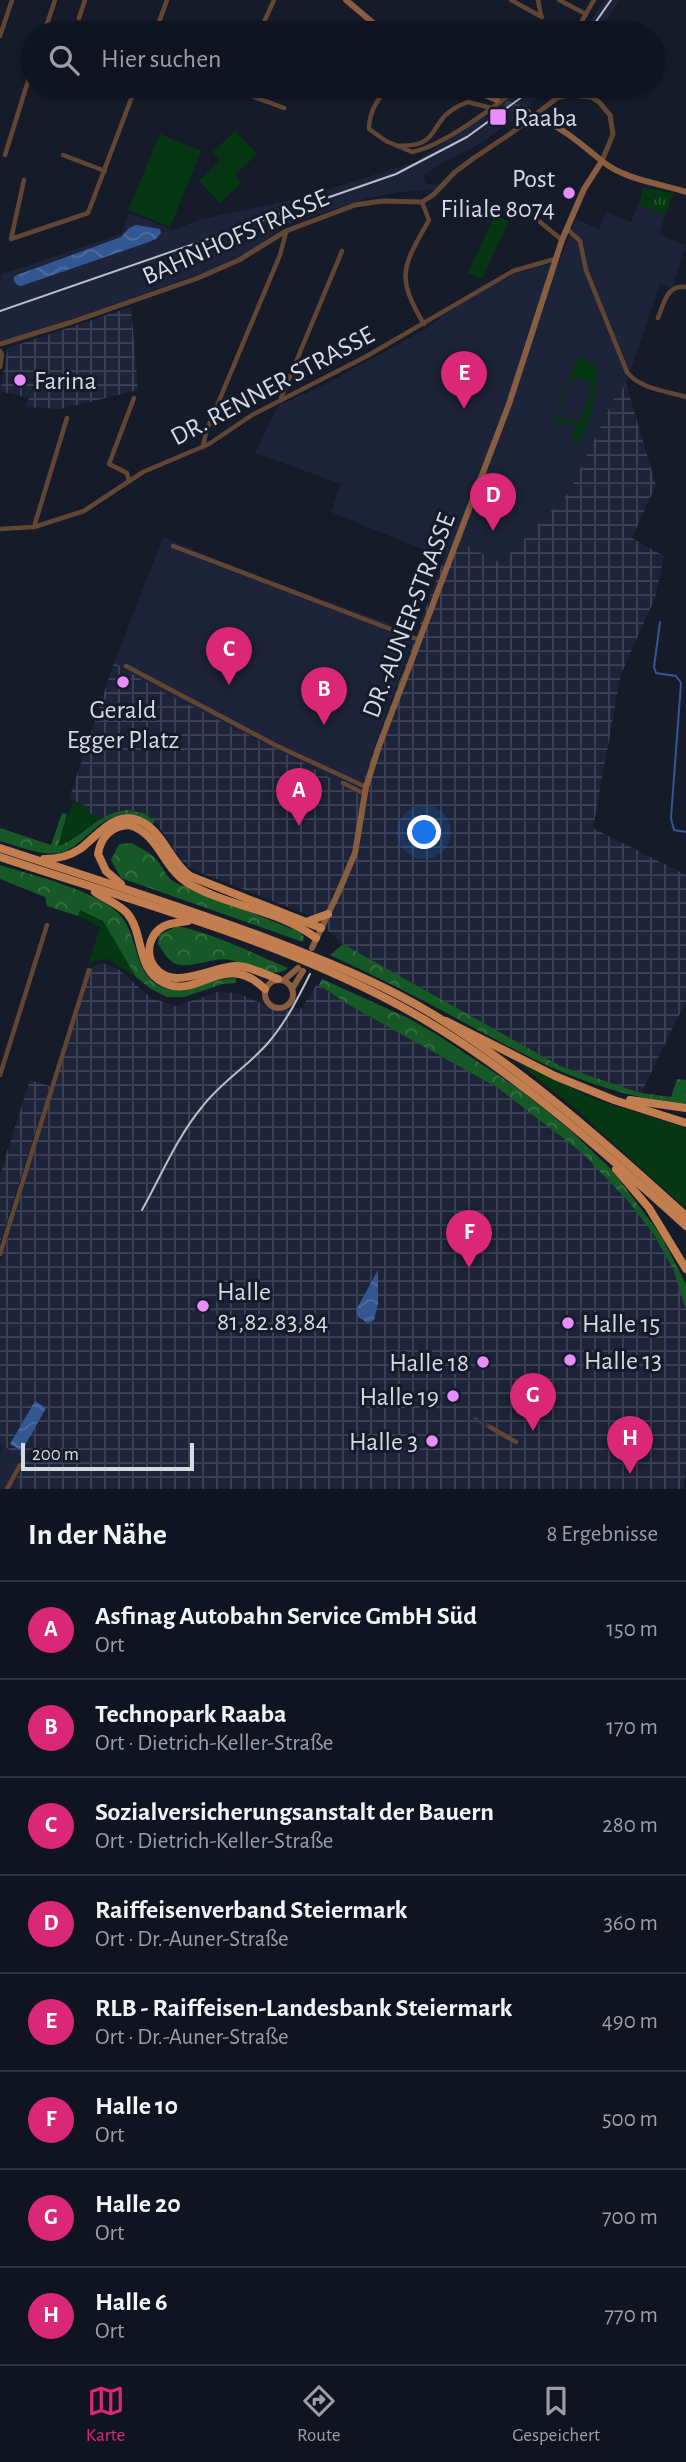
<!DOCTYPE html>
<html lang="de">
<meta charset="utf-8">
<style>
body{margin:0;font-family:"Alegreya Sans",sans-serif;background:#191d29;color:#f1f3f6}
.scale{position:absolute;left:21px;bottom:18px;width:173px;box-sizing:border-box;padding-left:7px;border:4px solid #d7dae5;border-top:0;font-size:19px;line-height:24px;white-space:nowrap;color:#d7dae5;-webkit-text-stroke:5px #161b2a;paint-order:stroke}
.you{position:absolute;left:425px;top:833px;width:24px;height:24px;margin:-18px;border:5px solid #fff;border-radius:50%;background:#1a73e8;box-shadow:0 0 0 10px #1a73e833}
.badge{display:grid;place-items:center;width:46px;height:46px;border-radius:50%;background:#db2777;color:#fff;font-size:23px;font-weight:700}
.pin{position:absolute;translate:-50% -58px;filter:drop-shadow(0 2px 4px #0008)}
.pin::after{content:'';position:absolute;top:37px;width:24px;height:21px;background:inherit;clip-path:polygon(0 0,100% 0,50% 100%)}
.list{margin:0;padding:0;list-style:none}
h2{display:flex;justify-content:space-between;align-items:center;height:91px;margin:0;padding:0 28px;font-size:30px}
h2 small{font-size:23px;font-weight:400;color:#9c9ea5}
.list li{display:grid;grid-template-columns:46px 1fr auto;gap:21px;align-items:center;box-sizing:border-box;height:98px;padding:0 28px;border-top:2px solid #30333e}
.list b{display:block;font-size:26px;white-space:nowrap}
.list p{margin:0;font-size:23px;white-space:nowrap;color:#9c9ea5}
.list em{font-size:23px;font-style:normal;color:#9c9ea5}
.icon{flex:none;width:38px;height:38px;fill:none;stroke:currentColor;stroke-width:2;stroke-linecap:round;stroke-linejoin:round}
.map{position:relative;flex:none;width:686px;height:1489px;overflow:hidden}
.search{position:absolute;background:#101420;box-shadow:0 2px 5px #0004;left:21px;right:21px;top:21px;height:77px;display:flex;align-items:center;gap:18px;box-sizing:border-box;padding:0 24px;border-radius:38px;color:#9c9ea5;font-size:26px}
.sheet{height:875px;background:#101420}
nav{display:flex;justify-content:space-around;align-items:center;box-sizing:border-box;height:98px;border-top:2px solid #30333e;background:#101420;font-size:19px;color:#9c9ea5}
nav a{display:grid;justify-items:center;gap:4px}
nav .on{color:#db2777}
.map>svg:first-child{display:block}
.built{fill:#1d2339}
.industrial{fill:url(#industrial-grid)}
.grass{fill:#063713}
.forest{fill:url(#forest-crowns)}
.park{fill:url(#park-tufts)}
.water{fill:url(#water-waves)}
.lines{fill:none;stroke-linecap:round;stroke-linejoin:round}
.stream{stroke:#335792;stroke-width:2}
.minor-tunnel{stroke:#333846;stroke-width:4.5;stroke-dasharray:4.5 2;stroke-linecap:butt}
.secondary-tunnel{stroke:#333846;stroke-width:6;stroke-dasharray:6 3;stroke-linecap:butt}
.minor{stroke:#614634;stroke-width:4.5}
.tertiary{stroke:#614634;stroke-width:5}
.secondary{stroke:#895d40;stroke-width:6}
.motorway{stroke:#c37e50;stroke-width:8}
.rail{stroke:#bbbec9;stroke-width:2}
.poi-dot{fill:#ea8dfc;stroke:#161b2a;stroke-width:2.5}
.labels{text-anchor:middle;stroke-width:6;stroke-linejoin:round;paint-order:stroke}
.poi-label{font-size:26px;fill:#d7dae5;stroke:#161b2a;text-anchor:start}
.street-label{font-size:26px;fill:#d7dae5;stroke:#161b2a}
</style>
<div class="map">
<svg width="686" height="1489" viewBox="0 0 686 1489">
<defs>
<pattern id="industrial-grid" width="8" height="8" patternUnits="userSpaceOnUse" patternTransform="scale(1.75)"><rect width="8" height="8" fill="#1d2339"/><path d="M0 4h8M4 0v8" fill="none" stroke="#3d4256"/></pattern>
<pattern id="forest-crowns" width="20" height="18" patternUnits="userSpaceOnUse" patternTransform="scale(1.75)"><rect width="20" height="18" fill="#165926"/><path d="M2 6a3 3 0 1 1 6 0M12 15a3 3 0 1 1 6 0" fill="none" stroke="#377045"/></pattern>
<pattern id="park-tufts" width="24" height="20" patternUnits="userSpaceOnUse" patternTransform="scale(1.75)"><rect width="24" height="20" fill="#063713"/><path d="M3 7l-1-3M5 7V3M7 7l1-3M15 17l-1-3M17 17v-4M19 17l1-3" fill="none" stroke="#2a5335"/></pattern>
<pattern id="water-waves" width="16" height="10" patternUnits="userSpaceOnUse" patternTransform="scale(1.75)"><rect width="16" height="10" fill="#335792"/><path d="M0 5q4-4 8 0t8 0" fill="none" stroke="#506fa1"/></pattern>
</defs>
<rect width="100%" height="100%" fill="#161b2a"/>
<g class="built">
<path d="M605 0H619L598 33H582Z"/>
<path d="M528 86H550L514 119 483 142 437 166 423 176 426 184 438 185 433 190 399 192 365 199 284 226 252 250 211 270 31 334 0 341V281L2 274 121 234 129 213 174 230 201 219 283 202 330 189 415 162Z"/>
<path d="M638 204 666 214 659 234 686 245 672 288 660 284 626 384 615 397 568 494 501 563 463 544 444 558 331 512 341 484 255 453 278 406 324 385 424 330 472 295 513 274 559 262 576 219 599 229 606 212 631 222Z"/>
<path d="M163 537 261 577 415 633 358 794 304 763 161 691 114 663Z"/>
<path d="M0 1444 20 1455 21 1453 28 1457 11 1489H0V1453L2 1449Z"/>
</g>
<g class="industrial">
<path d="M131 307 138 390 61 409 26 407 29 398 0 391 8 348Z"/>
<path d="M626 384 656 485 632 538 664 556 655 598 621 674 593 828 686 875V1001L641 1093 560 1066 343 944 311 916 191 869 181 860 155 821 143 813 127 810 116 811 102 818 84 811 86 806 69 799 114 663 161 691 304 763 358 794 444 558 463 544 501 563 568 494 615 397Z"/>
<path d="M103 963 118 969 151 998 176 1006 218 992 238 993 278 1011H286L293 1007 301 1009 317 984 349 1005 498 1088 581 1152 629 1202 654 1235 673 1269 686 1310V1472L683 1489H11L28 1457 22 1453 20 1456 0 1444V1263L90 970 95 965Z"/>
<path d="M30 1080 50 1086 0 1243V1174Z"/>
</g>
<g class="grass">
<path d="M235 131 257 154 235 175 242 182 220 203 199 181 220 160 213 152Z"/>
<path d="M160 134 201 151 170 227 128 210Z"/>
<path d="M495 215 509 221 482 279 468 273Z"/>
<path d="M578 357H581L598 369 591 414 579 443 571 440 576 426 562 421 560 425 553 422 556 416 580 423 589 398 591 383 576 377 573 380H570L558 411 557 409Z"/>
<path d="M73 802 86 806 85 811 102 818C85 826 75 840 57 846Z"/>
<path d="M80 910 103 921 136 977 108 959 93 961 88 966 100 927 78 916Z"/>
<path d="M517 1062 597 1100 686 1128V1209L576 1109Z"/>
</g>
<g class="forest">
<path d="M127 810 143 813 155 821 152 825C143 822 130 815 120 816 96 818 83 848 59 853 40 856 18 846 0 841V828L51 845 62 813 67 814 58 846C84 837 98 812 127 810Z"/>
<path d="M131 843C141 848 150 852 157 860 164 869 166 877 176 883L300 932 304 937 303 942 121 878 111 860 119 844Z"/>
<path d="M0 865C32 875 95 890 118 913 141 935 130 974 164 988 183 995 214 977 236 978V983L223 984 184 997H167L151 989 136 977 103 921 80 910 78 916 47 906 45 897 0 879Z"/>
<path d="M177 926C216 934 252 953 288 968 273 981 248 964 231 960 213 956 193 969 176 964 168 961 163 951 158 944L159 935Z"/>
<path d="M343 944 560 1066 641 1093 671 1097 677 1079 686 1080V1105C589 1093 529 1058 445 1012 407 992 369 973 330 955Z"/>
<path d="M322 979 408 1018 436 1034 519 1089 569 1129 612 1170 660 1234 686 1284V1310L673 1269 654 1235 629 1202 581 1152 498 1088 349 1005 319 985Z"/>
</g>
<path class="park" d="M643 188 674 193 665 215 639 205Z"/>
<g class="water">
<path d="M136 225 160 229 161 233 156 239 146 243 21 286 17 285 14 281V277L17 275 121 237 129 228Z"/>
<path d="M378 1270V1304L374 1320 368 1323 358 1317 356 1310Z"/>
<path d="M35 1401 46 1408 22 1451 10 1444Z"/>
</g>
<g class="lines">
<path class="stream" d="M660 622 654 667 656 673 676 676 681 683 671 818 674 830 686 832"/>
<path class="minor-tunnel" d="M474 1418 490 1427"/>
<path class="secondary-tunnel" d="M497 100 521 109"/>
<g class="minor">
<path d="M511 0 542 17"/>
<path d="M538 0 541 16"/>
<path d="M559 0 586 14"/>
<path d="M79 18 85 0"/>
<path d="M44 33 55 0"/>
<path d="M155 33 167 0"/>
<path d="M259 33 274 0"/>
<path d="M575 33 594 0"/>
<path d="M0 36 12 0"/>
<path d="M238 86 244 93 284 108"/>
<path d="M388 86C378 100 369 111 369 129L386 141 412 152C444 146 495 106 521 86"/>
<path d="M398 146C408 145 418 146 426 140 433 135 435 128 440 122 446 112 457 106 468 102L491 108"/>
<path d="M5 155 33 65"/>
<path d="M63 155 105 171"/>
<path d="M24 180 11 239 88 213 136 86"/>
<path d="M422 202 429 220C403 266 395 276 424 324"/>
<path d="M540 222 562 240"/>
<path d="M567 229 580 241 586 270 627 372C640 389 666 391 686 397"/>
<path d="M658 318C664 303 667 284 686 287"/>
<path d="M0 351 2 355 0 367"/>
<path d="M281 398 342 251"/>
<path d="M203 447 206 432 280 255 286 232"/>
<path d="M129 481 127 473 109 464 134 398"/>
<path d="M34 527 67 418"/>
<path d="M0 529 34 527 84 511 143 472 209 444 252 415 367 356 513 271 555 259"/>
<path d="M173 546 419 640"/>
<path d="M126 666 277 746 366 787"/>
<path d="M343 783 365 794"/>
<path d="M0 1075 47 925"/>
<path d="M0 1254 89 970"/>
<path d="M490 1427 516 1442"/>
<path d="M7 1489 20 1465"/>
</g>
<path class="tertiary" d="M0 344 72 322 198 278 239 260 286 231 355 205 382 201 422 202 433 195 455 172 474 158 510 134 557 98 568 95 591 97 599 102 610 115 613 134 602 161"/>
<g class="secondary">
<path d="M346 0 385 33"/>
<path d="M463 86 497 100"/>
<path d="M521 109 528 112"/>
<path d="M538 117C563 128 581 144 602 161 625 180 659 183 686 192"/>
<path d="M312 948 339 891 355 853 366 787 379 746 509 404 562 240 584 189 602 161"/>
<circle cx="279" cy="994" r="14"/>
<path d="M284 980 298 968"/>
<path d="M292 989 303 971"/>
</g>
<g class="motorway">
<path d="M0 848C89 877 178 905 266 938 323 960 382 983 434 1015 526 1072 606 1143 686 1216"/>
<path d="M0 857C141 904 296 944 425 1020 521 1077 603 1151 686 1226"/>
<path d="M44 859C57 859 68 857 80 849 99 835 116 807 144 823 164 835 171 862 190 876L321 928"/>
<path d="M121 884 106 871 98 854C101 836 112 826 129 825 158 833 163 867 186 882 227 907 278 909 316 938"/>
<path d="M95 892C105 899 119 904 127 913 145 934 135 969 164 983 199 1000 224 949 265 989"/>
<path d="M188 921C174 923 162 923 154 935 149 943 148 953 151 961 168 996 210 966 237 966 250 966 266 975 278 979"/>
<path d="M306 922 328 914"/>
<path d="M446 1021 555 1076 614 1100 686 1123"/>
<path d="M630 1100 686 1108"/>
<path d="M616 1169 649 1208 686 1269"/>
</g>
<g class="rail">
<path d="M588 33 611 0"/>
<path d="M0 311 396 174 467 137 537 86"/>
<path d="M142 1210C161 1176 177 1137 202 1107 221 1082 248 1066 268 1043 286 1022 298 998 310 974"/>
</g>
</g>
<g class="poi-dot">
<rect x="489" y="108" width="18" height="18" rx="3.5"/>
<circle cx="569" cy="193" r="7"/>
<circle cx="20" cy="380" r="7"/>
<circle cx="123" cy="682" r="7"/>
<circle cx="203" cy="1306" r="7"/>
<circle cx="568" cy="1323" r="7"/>
<circle cx="570" cy="1360" r="7"/>
<circle cx="483" cy="1362" r="7"/>
<circle cx="453" cy="1396" r="7"/>
<circle cx="432" cy="1441" r="7"/>
</g>
<g class="labels">
<g class="poi-label">
<text x="514" y="126">Raaba</text>
<text x="555" y="187" text-anchor="end">Post<tspan x="555" dy="30">Filiale 8074</tspan></text>
<text x="34" y="389">Farina</text>
<text x="123" y="718" text-anchor="middle">Gerald<tspan x="123" dy="30">Egger Platz</tspan></text>
<text x="217" y="1300">Halle<tspan x="217" dy="30">81,82.83,84</tspan></text>
<text x="582" y="1332">Halle 15</text>
<text x="584" y="1369">Halle 13</text>
<text x="469" y="1371" text-anchor="end">Halle 18</text>
<text x="439" y="1405" text-anchor="end">Halle 19</text>
<text x="418" y="1450" text-anchor="end">Halle 3</text>
</g>
<g class="street-label">
<text transform="translate(235 236) rotate(-24)" y="9">BAHNHOFSTRASSE</text>
<text transform="translate(272 385) rotate(-28)" y="9">DR. RENNER STRASSE</text>
<text transform="translate(408 615) rotate(-69)" y="9">DR.-AUNER-STRASSE</text>
</g>
</g>
</svg>
<div class="scale">200 m</div>
<div class="you"></div>
<div class="pin badge" style="left:299px;top:826px">A</div>
<div class="pin badge" style="left:324px;top:725px">B</div>
<div class="pin badge" style="left:229px;top:685px">C</div>
<div class="pin badge" style="left:493px;top:531px">D</div>
<div class="pin badge" style="left:464px;top:409px">E</div>
<div class="pin badge" style="left:469px;top:1268px">F</div>
<div class="pin badge" style="left:533px;top:1431px">G</div>
<div class="pin badge" style="left:630px;top:1474px">H</div>
<div class="search"><svg class="icon" aria-label="search" viewBox="0 0 24 24"><circle cx="10" cy="10" r="6"/><path d="M15 15l6 6"/></svg>Hier suchen</div>
</div>
<section class="sheet">
<h2>In der Nähe<small>8 Ergebnisse</small></h2>
<ul class="list">
<li><span class="badge">A</span><div><b>Asfinag Autobahn Service GmbH Süd</b><p>Ort</p></div><em>150 m</em></li>
<li><span class="badge">B</span><div><b>Technopark Raaba</b><p>Ort · Dietrich-Keller-Straße</p></div><em>170 m</em></li>
<li><span class="badge">C</span><div><b>Sozialversicherungsanstalt der Bauern</b><p>Ort · Dietrich-Keller-Straße</p></div><em>280 m</em></li>
<li><span class="badge">D</span><div><b>Raiffeisenverband Steiermark</b><p>Ort · Dr.-Auner-Straße</p></div><em>360 m</em></li>
<li><span class="badge">E</span><div><b>RLB - Raiffeisen-Landesbank Steiermark</b><p>Ort · Dr.-Auner-Straße</p></div><em>490 m</em></li>
<li><span class="badge">F</span><div><b>Halle 10</b><p>Ort</p></div><em>500 m</em></li>
<li><span class="badge">G</span><div><b>Halle 20</b><p>Ort</p></div><em>700 m</em></li>
<li><span class="badge">H</span><div><b>Halle 6</b><p>Ort</p></div><em>770 m</em></li>
</ul>
</section>
<nav>
<a class="on"><svg class="icon" aria-label="map" viewBox="0 0 24 24"><path d="M3 6l6-2 6 2 6-2v14l-6 2-6-2-6 2zM9 4v14M15 6v14"/></svg>Karte</a>
<a><svg class="icon" aria-label="directions" viewBox="0 0 24 24"><path d="M12 3l9 9-9 9-9-9zM9 14v-3h6M13 9l2 2-2 2"/></svg>Route</a>
<a><svg class="icon" aria-label="saved" viewBox="0 0 24 24"><path d="M7 4h10v16l-5-4-5 4z"/></svg>Gespeichert</a>
</nav>
